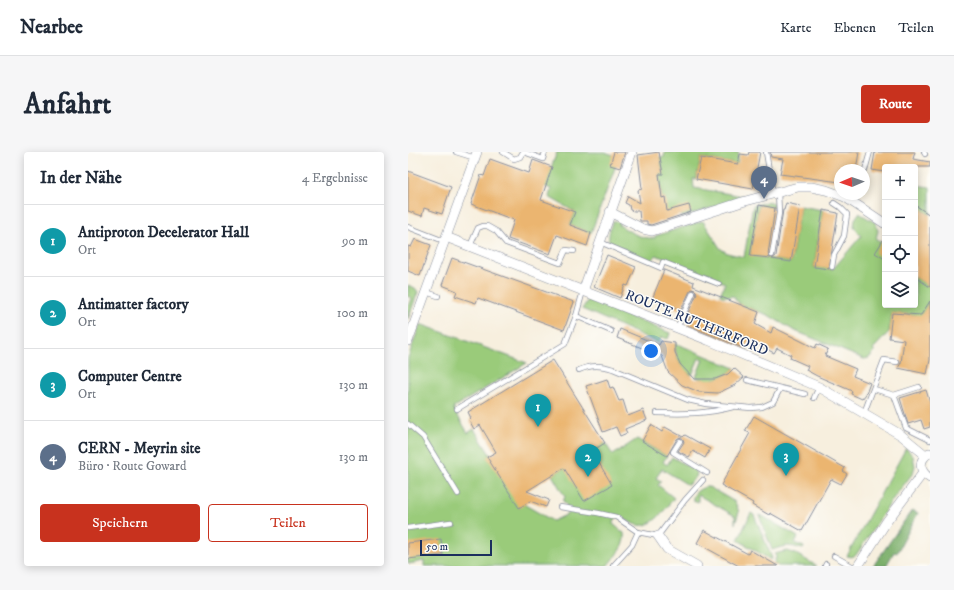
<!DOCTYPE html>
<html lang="de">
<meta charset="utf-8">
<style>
body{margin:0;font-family:"IM FELL DW Pica",serif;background:#f6f6f7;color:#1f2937}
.controls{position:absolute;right:12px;top:12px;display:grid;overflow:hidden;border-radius:4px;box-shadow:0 2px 10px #0003}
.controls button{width:36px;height:36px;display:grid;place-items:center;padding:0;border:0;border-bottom:1px solid #e0e1e3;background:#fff;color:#1f2937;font:20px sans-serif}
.compass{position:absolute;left:426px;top:12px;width:36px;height:36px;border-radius:50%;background:#fff;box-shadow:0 2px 10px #0003;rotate:268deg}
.scale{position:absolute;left:12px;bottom:10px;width:72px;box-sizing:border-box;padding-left:4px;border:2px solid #1b2f5e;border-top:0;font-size:11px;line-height:14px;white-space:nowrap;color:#1b2f5e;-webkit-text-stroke:3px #fdfcf7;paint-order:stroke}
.you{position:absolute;left:243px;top:199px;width:14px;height:14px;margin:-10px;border:3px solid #fff;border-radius:50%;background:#1a73e8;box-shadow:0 0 0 6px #1a73e833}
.badge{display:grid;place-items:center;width:26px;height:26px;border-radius:50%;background:#c8321e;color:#fff;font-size:13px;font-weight:700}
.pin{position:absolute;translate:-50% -33px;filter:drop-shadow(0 1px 2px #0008)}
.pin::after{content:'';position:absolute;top:21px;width:14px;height:12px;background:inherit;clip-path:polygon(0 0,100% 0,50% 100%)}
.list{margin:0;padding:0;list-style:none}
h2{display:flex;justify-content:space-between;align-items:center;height:52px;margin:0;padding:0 16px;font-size:17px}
h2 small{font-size:13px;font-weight:400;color:#747a83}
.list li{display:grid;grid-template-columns:26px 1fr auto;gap:12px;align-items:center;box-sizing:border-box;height:72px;padding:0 16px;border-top:1px solid #e0e1e3}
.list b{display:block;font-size:15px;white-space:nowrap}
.list p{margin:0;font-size:13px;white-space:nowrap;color:#747a83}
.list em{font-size:13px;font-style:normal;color:#747a83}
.actions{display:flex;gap:8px;padding:12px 16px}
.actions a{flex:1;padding:9px 0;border:1px solid #c8321e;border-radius:4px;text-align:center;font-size:14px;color:#c8321e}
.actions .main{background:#c8321e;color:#fff}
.icon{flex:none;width:22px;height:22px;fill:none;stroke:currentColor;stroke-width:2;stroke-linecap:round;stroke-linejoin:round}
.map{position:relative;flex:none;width:522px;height:414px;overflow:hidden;border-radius:4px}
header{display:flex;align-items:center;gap:24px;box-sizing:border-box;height:56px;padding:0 20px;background:#fff;border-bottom:1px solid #e0e1e3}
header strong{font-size:19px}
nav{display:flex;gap:22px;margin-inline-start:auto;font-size:14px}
.intro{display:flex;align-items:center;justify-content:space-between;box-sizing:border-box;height:96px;padding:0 24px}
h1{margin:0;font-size:28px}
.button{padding:10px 18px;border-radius:4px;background:#c8321e;color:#fff;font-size:14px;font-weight:700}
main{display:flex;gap:24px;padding:0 24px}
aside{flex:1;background:#fff;border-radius:4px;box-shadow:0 2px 10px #0003}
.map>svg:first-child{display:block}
.green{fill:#9acb7a;stroke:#5a7d6c}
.forest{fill:#7baf6a;stroke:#4b6f64}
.building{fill:#ebb570}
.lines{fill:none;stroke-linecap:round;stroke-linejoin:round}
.lane-casing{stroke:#898f9e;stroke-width:6}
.street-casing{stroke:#898f9e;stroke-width:10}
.lane{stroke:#fff;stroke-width:4.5}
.street{stroke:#fff;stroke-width:9}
.labels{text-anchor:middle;stroke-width:3;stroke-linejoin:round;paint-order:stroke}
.street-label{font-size:14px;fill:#1b2f5e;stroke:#fdfcf7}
</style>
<header>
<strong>Nearbee</strong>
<nav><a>Karte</a><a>Ebenen</a><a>Teilen</a></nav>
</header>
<div class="intro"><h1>Anfahrt</h1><a class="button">Route</a></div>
<main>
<aside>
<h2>In der Nähe<small>4 Ergebnisse</small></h2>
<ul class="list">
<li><span class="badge" style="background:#0f9aa8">1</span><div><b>Antiproton Decelerator Hall</b><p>Ort</p></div><em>90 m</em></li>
<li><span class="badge" style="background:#0f9aa8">2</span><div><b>Antimatter factory</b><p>Ort</p></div><em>100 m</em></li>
<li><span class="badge" style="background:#0f9aa8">3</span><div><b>Computer Centre</b><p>Ort</p></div><em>130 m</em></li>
<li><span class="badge" style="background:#5c6f8a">4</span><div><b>CERN - Meyrin site</b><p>Büro · Route Goward</p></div><em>130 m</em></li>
</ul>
<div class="actions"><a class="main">Speichern</a><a>Teilen</a></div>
</aside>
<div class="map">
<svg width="522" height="414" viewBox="0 0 522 414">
<rect width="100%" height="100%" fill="#fdfcf7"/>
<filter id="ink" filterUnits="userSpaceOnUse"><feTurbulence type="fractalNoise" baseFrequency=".025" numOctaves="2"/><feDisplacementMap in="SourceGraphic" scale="8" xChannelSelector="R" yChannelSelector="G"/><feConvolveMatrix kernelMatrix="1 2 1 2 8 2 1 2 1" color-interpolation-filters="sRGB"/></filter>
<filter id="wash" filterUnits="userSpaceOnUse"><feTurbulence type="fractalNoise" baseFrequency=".012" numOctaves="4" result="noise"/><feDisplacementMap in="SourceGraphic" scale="16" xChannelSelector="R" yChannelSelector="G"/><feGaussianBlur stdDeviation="0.9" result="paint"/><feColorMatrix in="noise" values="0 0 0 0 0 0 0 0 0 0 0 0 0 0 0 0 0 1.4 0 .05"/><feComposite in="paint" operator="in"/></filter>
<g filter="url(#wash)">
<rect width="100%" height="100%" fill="#f7efde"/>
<g class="green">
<path d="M149 0H197L211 5 183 81 162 73 167 60 141 45 143 37 136 34Z"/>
<path d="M257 0H331L329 12 293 6 288 27H285L286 36 335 44V46L274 65 273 63 256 60 254 51H258L257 46H254L251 22 255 21 252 5H256Z"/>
<path d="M507 33 522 35V63L507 53Z"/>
<path d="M361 49 365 52 366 56 351 53 342 103 383 110 392 54 415 58 406 115 425 117 453 84 446 75 447 67 451 61 468 71 470 79 468 87 474 91 477 107V153H507V125L522 135V149L510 168 508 163 484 161 481 180 480 181 465 197 467 199 461 206 456 207 385 178 360 163 330 152 331 150 327 148V145L323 144 321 145 317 144V145L312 143 317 131 248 103 244 109H242L201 90C200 83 202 76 205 69H208L212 71 211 73C223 80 232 87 247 86V84L295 69 312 96 319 101 336 105 345 54Z"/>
<path d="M0 133 7 136 10 140 0 167V155L3 146 0 144Z"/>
<path d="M180 148 262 181 260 187 253 185 251 191 174 157Z"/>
<path d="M12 172 119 211 45 256 60 281 66 277 112 350 145 369 160 362 158 352 155 349 157 345 144 323 197 291 205 303 229 287 259 304 255 310 259 313 264 305 286 318 289 321 288 325 280 333 254 317 248 326 253 329 250 333 266 346C256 358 244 379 226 372 221 370 215 366 210 363L205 372 216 381C218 394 207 404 199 414H16V409L0 412V206Z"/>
<path d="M267 191 327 216C316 226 302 231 288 225L295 207 291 206 284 223C272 218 267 203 267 191Z"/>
<path d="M498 296 505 304 507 314 505 321 487 344 448 403 443 405 439 404Z"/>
<path d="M297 335H301L327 350 331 360 327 372V364L290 343V350L285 348C284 342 291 337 297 335Z"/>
<path d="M343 361 346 363 364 406 363 408 330 388Z"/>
<path d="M351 363 355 365H356L390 385 387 391 396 395 395 397C381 393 378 393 364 398Z"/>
<path d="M380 399 388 402 409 414H370L366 412 368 405 367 402 374 400Z"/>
</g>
<path class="forest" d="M504 358 510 361 489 401 486 400 478 414H465Z"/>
<g id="blocks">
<g class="building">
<path d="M206 0H217L212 16 202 13Z"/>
<path d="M251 0 255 22H251L254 46 257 45 259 59 281 53 283 60 243 73 239 72V69H232L231 59H226L222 58 221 53 217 51 220 44 232 51 230 38 234 37 230 3Z"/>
<path d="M341 0H352L345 37 288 27 293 6 330 12 332 2 340 3Z"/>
<path d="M362 0H451L448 18H432V30L372 22 375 7 363 5Z"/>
<path d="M467 0H507L505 7 522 10V15H477V20L464 18Z"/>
<path d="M82 7 121 21 125 8 144 15 133 48 167 60 162 73 183 81 179 94 149 83 142 102 100 87 106 68 63 52 73 23 76 24Z"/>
<path d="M0 19 43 35 34 62 16 56 14 64 0 59Z"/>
<path d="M378 51 392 54 383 110 364 107 368 104 375 58H376Z"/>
<path d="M351 53 367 56 360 102 363 106 342 104Z"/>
<path d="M507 53 522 63V135L507 125Z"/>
<path d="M415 58 430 61 421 117 406 115Z"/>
<path d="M477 85V107L467 101Z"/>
<path d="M7 87 23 93 12 124 0 119V94L3 95Z"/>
<path d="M199 103 228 115 220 134 217 133 212 146 186 135Z"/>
<path d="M44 106 166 150 156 178 70 146 68 151 47 144 49 139 34 133Z"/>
<path d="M256 118 286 130 285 134 351 160 347 172 363 181 365 175 407 196 409 192 420 197 417 204 448 217 445 224 462 231 458 242 454 247 443 242 444 239 409 224 398 218 400 214 382 206 383 203 369 196 366 201 347 191 340 190 337 197 279 173 283 162 280 161 289 142 287 138 284 137 282 139 273 158 244 147Z"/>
<path d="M522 149V208L519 222 490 216 493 211 496 188 481 186 484 161 513 163Z"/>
<path d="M212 177 251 193 253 189 267 191V200L272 212 286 227H307L320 222 326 216 336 225 327 233 310 241 291 240 274 233 260 220 254 204 209 186Z"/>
<path d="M145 208 197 291 184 299 204 333 176 349 156 316 119 339 141 348 138 355 122 349 111 356 79 305 88 300 72 273 66 277 61 268 63 266 60 260Z"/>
<path d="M199 227 202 236 205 235 211 249 215 248 220 264 235 258 239 268 217 277 219 281 212 284 208 275 195 280 178 234Z"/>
<path d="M518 238 522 251V275L516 277 513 268 500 272 492 246Z"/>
<path d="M346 264 437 316 435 319 439 322 433 332 423 327 394 379 362 361 361 363 344 353 345 351 313 333 342 281 337 279Z"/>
<path d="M243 273 254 280 257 275 275 285 277 283 302 297 297 306 285 299 281 305 270 299 276 290 275 287 272 285 269 287 259 304 234 289Z"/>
<path d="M296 378 340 402 342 398 370 414H331L289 391Z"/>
<path d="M33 387 35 403 0 407V391Z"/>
</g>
</g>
</g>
<g filter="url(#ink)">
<use href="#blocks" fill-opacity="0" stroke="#898f9e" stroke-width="1"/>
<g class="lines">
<defs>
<g id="lane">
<path d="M48 0 67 6"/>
<path d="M95 0 106 7 112 5 115 0"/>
<path d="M116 0 135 7 137 0"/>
<path d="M358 0 365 42"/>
<path d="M516 0 517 2"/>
<path d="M457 18 462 0"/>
<path d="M0 75 36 89"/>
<path d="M192 90 253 116 255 110 311 132"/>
<path d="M62 94 70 76 75 74H79L88 79 98 91 152 111 158 98 166 99"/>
<path d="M364 103 371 61 370 40"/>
<path d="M424 115 426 103 436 84 439 62 432 55 426 51"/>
<path d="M18 140 30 144"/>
<path d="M168 164 203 179"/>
<path d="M269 176 285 141"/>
<path d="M171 218C183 213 192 213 205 217L280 248 298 252 343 256 354 255 365 250 372 237"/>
<path d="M339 228 397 242"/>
<path d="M466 237 486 243 498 276 522 288"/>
<path d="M486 243 511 235"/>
<path d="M406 246 411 235"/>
<path d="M49 257 157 192 168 164 175 139"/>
<path d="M249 261C275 262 299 262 325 255"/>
<path d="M456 261 476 208 489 210"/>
<path d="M0 272 15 285 50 342"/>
<path d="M272 289 265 300 299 321"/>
<path d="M152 355 190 361 208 365 230 380 250 384 277 348 295 328"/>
<path d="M0 376 43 370"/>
<path d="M426 404 444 414"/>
<path d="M205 414 224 393 230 380"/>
<path d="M417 414 418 412"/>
</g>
<g id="street">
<path d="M202 60 235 77 244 79 334 50 390 35H403L418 38 437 45 476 71"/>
<path d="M38 85 300 188 411 235 493 283 515 301 517 304"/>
<path d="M175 139 224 0"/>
<path d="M0 189 69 0"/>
<path d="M521 301C510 308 511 320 522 326"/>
<path d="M250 384 259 397 289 414"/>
<path d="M450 414 479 369 515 321"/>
</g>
</defs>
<use href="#lane" class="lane-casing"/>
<use href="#street" class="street-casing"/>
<use href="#lane" class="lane"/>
<use href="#street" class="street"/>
</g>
</g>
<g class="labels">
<g class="street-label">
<text transform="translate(289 170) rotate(22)" y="5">ROUTE RUTHERFORD</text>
</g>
</g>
</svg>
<div class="controls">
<button>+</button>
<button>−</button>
<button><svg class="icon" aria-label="locate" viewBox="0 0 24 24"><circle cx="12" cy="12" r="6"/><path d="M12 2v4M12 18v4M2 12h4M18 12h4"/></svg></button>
<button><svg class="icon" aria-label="layers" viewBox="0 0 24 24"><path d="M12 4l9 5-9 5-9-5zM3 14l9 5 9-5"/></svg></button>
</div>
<svg class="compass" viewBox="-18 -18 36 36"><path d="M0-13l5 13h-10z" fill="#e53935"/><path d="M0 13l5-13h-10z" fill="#747a83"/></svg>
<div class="scale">50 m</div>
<div class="you"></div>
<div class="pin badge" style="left:130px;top:275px;background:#0f9aa8">1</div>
<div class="pin badge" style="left:180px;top:325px;background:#0f9aa8">2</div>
<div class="pin badge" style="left:378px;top:324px;background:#0f9aa8">3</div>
<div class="pin badge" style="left:356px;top:47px;background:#5c6f8a">4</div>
</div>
</main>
